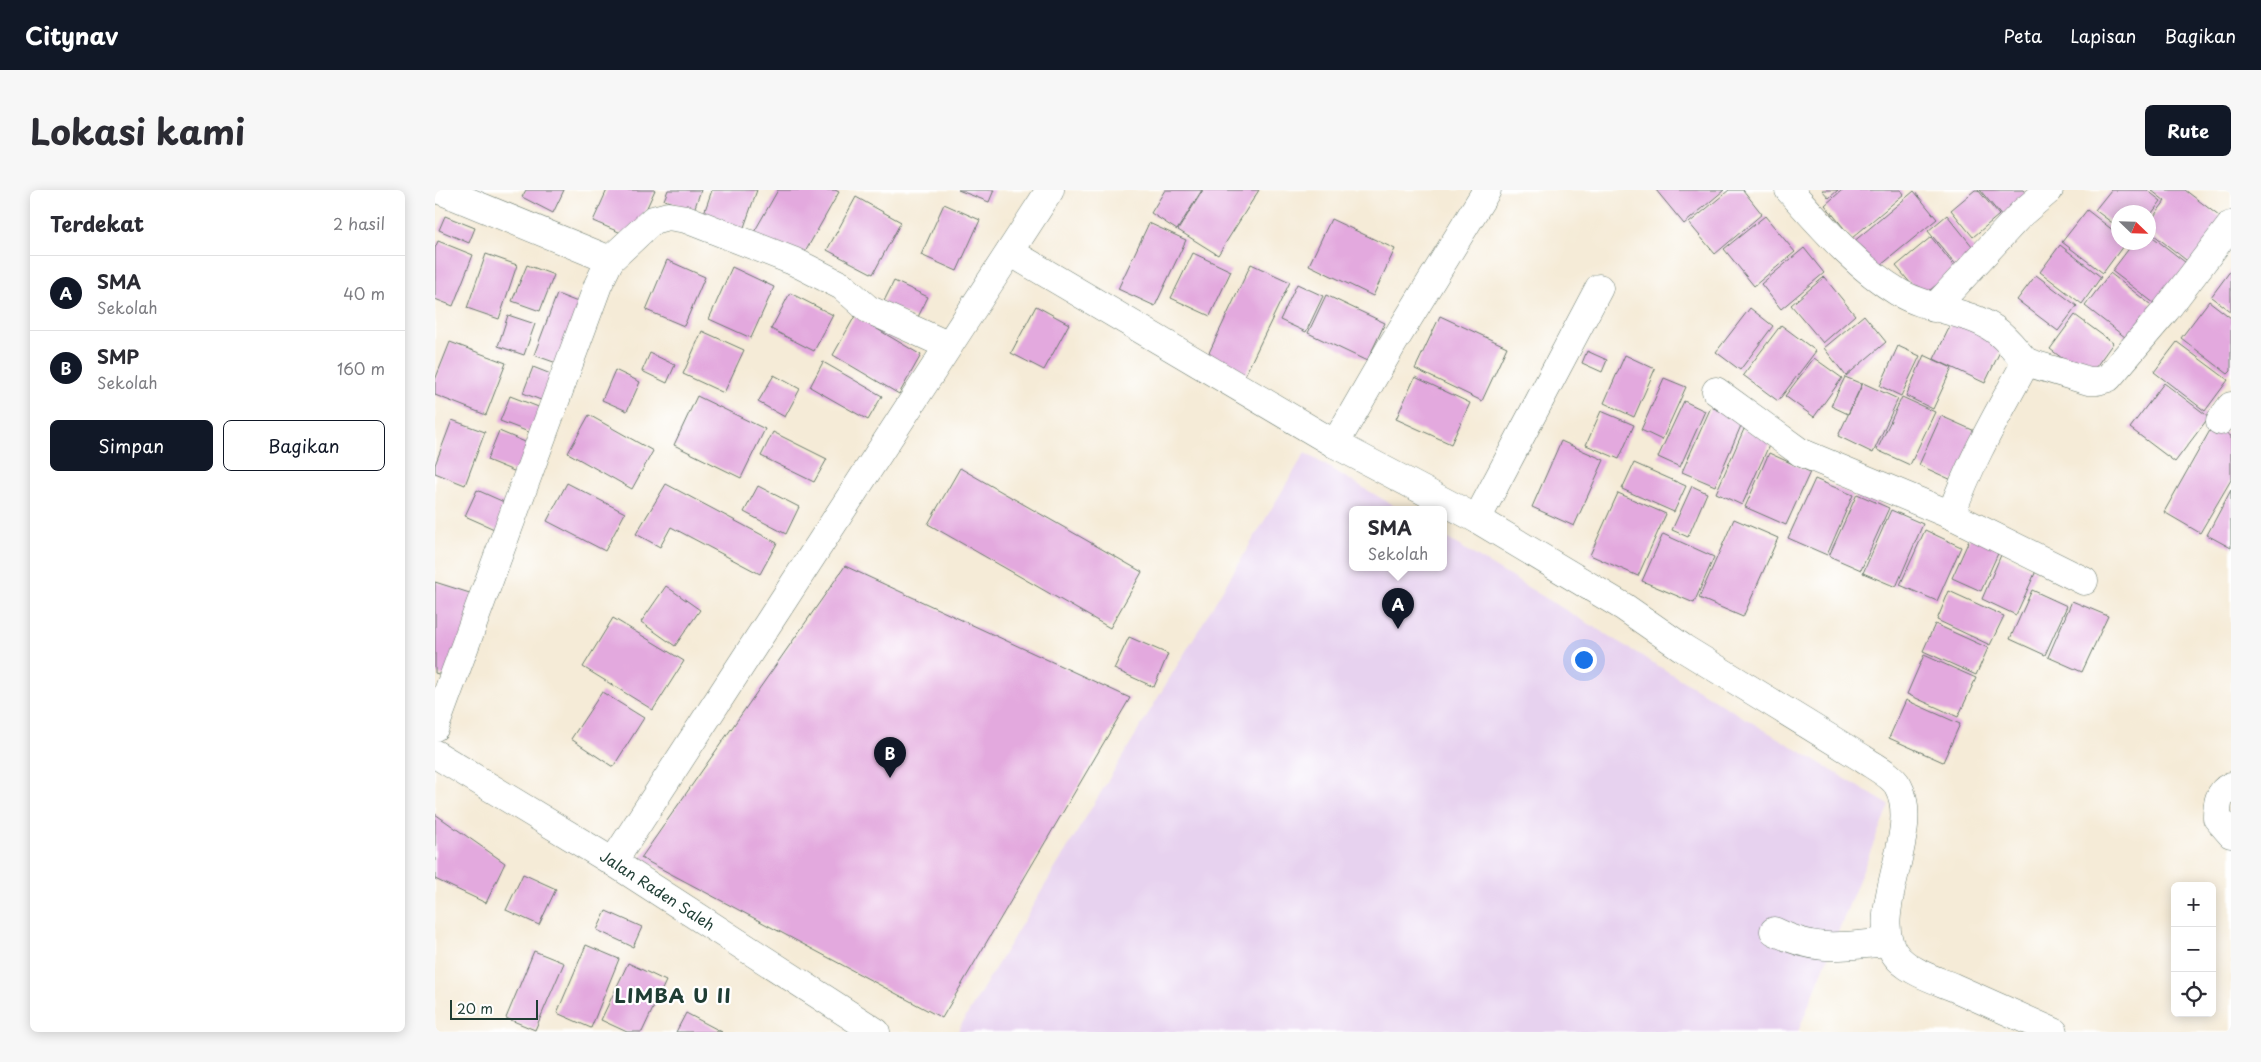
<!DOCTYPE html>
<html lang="id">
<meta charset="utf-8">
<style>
body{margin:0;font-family:"Playpen Sans",sans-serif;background:#f7f7f7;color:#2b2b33}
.controls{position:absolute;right:15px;bottom:15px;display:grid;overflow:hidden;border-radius:8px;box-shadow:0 2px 12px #0003}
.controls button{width:45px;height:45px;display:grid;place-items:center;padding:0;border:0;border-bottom:1px solid #e1e1e2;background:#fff;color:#2b2b33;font:25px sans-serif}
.compass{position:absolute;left:1676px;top:15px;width:45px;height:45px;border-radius:50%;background:#fff;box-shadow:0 2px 12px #0003;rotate:113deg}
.scale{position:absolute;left:15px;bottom:12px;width:88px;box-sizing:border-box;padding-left:5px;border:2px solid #1f3d34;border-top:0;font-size:14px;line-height:18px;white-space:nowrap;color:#1f3d34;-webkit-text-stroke:4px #fff;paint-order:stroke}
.you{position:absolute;left:1148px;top:469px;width:18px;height:18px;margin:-12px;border:4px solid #fff;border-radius:50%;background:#1a73e8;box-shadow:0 0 0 8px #1a73e833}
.badge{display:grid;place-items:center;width:32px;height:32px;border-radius:50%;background:#111827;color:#fff;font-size:16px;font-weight:700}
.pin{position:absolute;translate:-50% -41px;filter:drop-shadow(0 1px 2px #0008)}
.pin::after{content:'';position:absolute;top:26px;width:18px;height:15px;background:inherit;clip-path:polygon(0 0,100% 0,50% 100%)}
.popup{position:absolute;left:914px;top:316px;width:98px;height:65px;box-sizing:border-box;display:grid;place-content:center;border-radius:8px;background:#fff;filter:drop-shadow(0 1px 4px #0005);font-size:16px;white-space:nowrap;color:#7c7c81}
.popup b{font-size:19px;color:#2b2b33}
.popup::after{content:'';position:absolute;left:50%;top:100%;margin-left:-10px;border:10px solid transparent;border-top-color:#fff}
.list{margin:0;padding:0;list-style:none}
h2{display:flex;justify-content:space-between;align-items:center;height:65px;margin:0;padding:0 20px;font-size:21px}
h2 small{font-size:16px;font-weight:400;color:#7c7c81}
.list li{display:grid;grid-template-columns:32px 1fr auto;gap:15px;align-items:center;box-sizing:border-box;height:75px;padding:0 20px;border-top:1px solid #e1e1e2}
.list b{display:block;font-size:19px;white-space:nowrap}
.list p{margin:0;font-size:16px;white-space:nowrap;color:#7c7c81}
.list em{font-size:16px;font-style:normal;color:#7c7c81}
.actions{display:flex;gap:10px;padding:15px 20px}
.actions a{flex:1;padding:11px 0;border:1px solid #111827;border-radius:8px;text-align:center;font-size:18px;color:#111827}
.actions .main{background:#111827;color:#fff}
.icon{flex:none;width:28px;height:28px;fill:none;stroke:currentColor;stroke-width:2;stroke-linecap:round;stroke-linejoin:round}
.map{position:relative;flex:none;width:1796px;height:842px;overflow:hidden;border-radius:8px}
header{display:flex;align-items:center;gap:30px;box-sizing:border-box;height:70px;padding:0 25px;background:#111827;color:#fff}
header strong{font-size:24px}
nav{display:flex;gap:28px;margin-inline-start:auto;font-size:18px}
.intro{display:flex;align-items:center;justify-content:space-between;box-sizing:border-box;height:120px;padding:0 30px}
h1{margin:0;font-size:35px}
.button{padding:12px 22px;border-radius:8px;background:#111827;color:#fff;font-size:18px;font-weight:700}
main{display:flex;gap:30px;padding:0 30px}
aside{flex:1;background:#fff;border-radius:8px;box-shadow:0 2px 12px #0003}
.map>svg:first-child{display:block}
.built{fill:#e7d2ef}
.building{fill:#e3a9de}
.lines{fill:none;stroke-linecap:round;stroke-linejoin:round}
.minor-casing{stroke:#6a7a6d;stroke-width:29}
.minor{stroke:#fff;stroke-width:28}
.labels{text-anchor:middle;stroke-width:4.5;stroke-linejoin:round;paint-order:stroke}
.street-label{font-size:15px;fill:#1f3d34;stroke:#fff}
.district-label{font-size:20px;font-weight:bold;letter-spacing:1px;fill:#1f3d34;stroke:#fff}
</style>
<header>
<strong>Citynav</strong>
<nav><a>Peta</a><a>Lapisan</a><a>Bagikan</a></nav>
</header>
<div class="intro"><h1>Lokasi kami</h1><a class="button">Rute</a></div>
<main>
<aside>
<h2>Terdekat<small>2 hasil</small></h2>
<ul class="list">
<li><span class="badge">A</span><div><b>SMA</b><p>Sekolah</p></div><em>40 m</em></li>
<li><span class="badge">B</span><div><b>SMP</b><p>Sekolah</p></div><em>160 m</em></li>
</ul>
<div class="actions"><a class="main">Simpan</a><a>Bagikan</a></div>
</aside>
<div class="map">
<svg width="1796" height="842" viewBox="0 0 1796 842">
<rect width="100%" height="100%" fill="#fff"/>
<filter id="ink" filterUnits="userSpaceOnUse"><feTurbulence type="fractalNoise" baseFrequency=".02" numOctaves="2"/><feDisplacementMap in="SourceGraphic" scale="10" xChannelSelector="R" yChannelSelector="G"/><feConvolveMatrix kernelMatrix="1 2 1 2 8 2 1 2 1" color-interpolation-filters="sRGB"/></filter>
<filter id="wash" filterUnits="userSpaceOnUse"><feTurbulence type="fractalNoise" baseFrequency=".0096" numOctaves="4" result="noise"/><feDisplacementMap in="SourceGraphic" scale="20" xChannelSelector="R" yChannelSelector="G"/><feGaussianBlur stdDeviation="1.12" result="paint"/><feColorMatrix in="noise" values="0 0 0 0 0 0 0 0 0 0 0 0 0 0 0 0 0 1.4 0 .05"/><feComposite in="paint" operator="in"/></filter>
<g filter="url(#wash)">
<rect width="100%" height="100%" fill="#f5ebd7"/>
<path class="built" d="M870 263 966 320H918V378H1008V346L1454 615 1363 842H527L523 840Z"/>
<g id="blocks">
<g class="building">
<path d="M91 0H129L118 23 87 7Z"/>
<path d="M172 0H220L198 48 158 31Z"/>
<path d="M233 0H266L259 20 229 10Z"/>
<path d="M277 0H322L307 43 267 29Z"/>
<path d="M343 0H400L404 2 365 71 318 44Z"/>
<path d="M523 0H559L554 12Z"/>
<path d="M730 0H767L742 40 716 23Z"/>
<path d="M768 0H824L783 65 743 40Z"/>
<path d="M1221 0H1289L1249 34Z"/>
<path d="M1294 0H1308L1327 24 1280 64 1254 33Z"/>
<path d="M1387 0H1403L1394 8Z"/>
<path d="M1407 0H1466L1469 4 1417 48 1390 15Z"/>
<path d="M1540 0H1543L1564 25 1538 47 1516 20Z"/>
<path d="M1545 0H1588L1594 7 1568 28Z"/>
<path d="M1676 0H1712L1726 11 1714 27V22H1684V38L1660 20Z"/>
<path d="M1716 0H1750L1793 33 1760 77 1714 41V33L1730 11Z"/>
<path d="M1479 1 1502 29 1440 80 1417 53Z"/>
<path d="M421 7 466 32 438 84 392 60Z"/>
<path d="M509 14 545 30 522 81 486 65Z"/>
<path d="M1652 20 1684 45V52H1691L1668 83 1627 52Z"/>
<path d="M1512 25 1542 62 1523 77 1493 41Z"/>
<path d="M10 26 40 38 34 53 4 40Z"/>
<path d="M1330 26 1360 62 1319 96 1289 59Z"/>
<path d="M896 29 960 59 938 106 874 75Z"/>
<path d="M714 33 751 50 720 116 683 99Z"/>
<path d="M1714 44 1755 76 1724 117 1677 81 1699 52H1714Z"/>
<path d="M1496 47 1521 78 1487 107 1461 76Z"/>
<path d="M3 51 38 65 18 116 0 109V58Z"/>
<path d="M1625 55 1666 87 1647 114 1605 82Z"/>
<path d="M1369 58 1389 83 1346 119 1326 94Z"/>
<path d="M758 63 796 81 775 126 736 108Z"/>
<path d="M51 64 82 75 64 129 32 118Z"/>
<path d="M232 70 270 87 249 136 211 120Z"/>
<path d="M816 74 855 92 810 185 772 167Z"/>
<path d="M92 75 119 85 105 121 77 111Z"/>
<path d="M297 77 339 97 316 148 274 129Z"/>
<path d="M1796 80V122L1776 107Z"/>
<path d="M1675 83 1720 118 1695 151 1650 116Z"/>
<path d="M1601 85 1642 116 1623 141 1582 110Z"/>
<path d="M1389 87 1420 125 1388 153 1356 115Z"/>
<path d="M459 91 493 107 482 129 448 113Z"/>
<path d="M862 94 888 106 871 142 845 130Z"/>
<path d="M355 103 398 125 379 161 336 139Z"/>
<path d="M122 104 153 116 130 176 99 165Z"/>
<path d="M891 105 950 133 932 171 873 143Z"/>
<path d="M1774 111 1796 128V181L1793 184 1746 148Z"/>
<path d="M601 116 634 134 609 180 576 163Z"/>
<path d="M1315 118 1338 136 1305 180 1281 162Z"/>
<path d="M73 125 100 134 89 165 63 156Z"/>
<path d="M1429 125 1451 152 1411 186 1389 158Z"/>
<path d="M1640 125 1678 153 1653 188 1615 159Z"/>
<path d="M420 126 486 165 464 204 398 165Z"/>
<path d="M1005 126 1072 157 1047 211 980 179Z"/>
<path d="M1519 128 1570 151 1550 193 1499 169Z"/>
<path d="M1346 135 1381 161 1343 211 1308 185Z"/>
<path d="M267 141 309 160 289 203 248 184Z"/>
<path d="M15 152 71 173 51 225 0 205V190Z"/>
<path d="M1742 152 1793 190 1770 221 1719 182Z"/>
<path d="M1463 156 1485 166 1466 206 1445 196Z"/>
<path d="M1152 161 1172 170 1167 182 1147 173Z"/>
<path d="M215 163 240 175 232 193 207 181Z"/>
<path d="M1190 165 1220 179 1199 227 1169 213Z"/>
<path d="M1489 165 1517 178 1498 219 1471 206Z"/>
<path d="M1379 168 1407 188 1379 227 1350 206Z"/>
<path d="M388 172 447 206 433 230 375 197Z"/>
<path d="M98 177 126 188 116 214 88 203Z"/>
<path d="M180 180 205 192 192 221 167 210Z"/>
<path d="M339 185 365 199 350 227 323 212Z"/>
<path d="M980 187 1035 213 1016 254 961 229Z"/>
<path d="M1410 187 1427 194 1413 224 1396 216Z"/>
<path d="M1229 188 1251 197 1227 250 1206 240Z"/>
<path d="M1428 193 1463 209 1438 263 1403 246Z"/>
<path d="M1729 193 1774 227 1740 272 1695 238Z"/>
<path d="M75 206 114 221 104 246 65 231Z"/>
<path d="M262 206 330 239 306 288 239 255Z"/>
<path d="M1467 207 1500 222 1475 275 1442 260Z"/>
<path d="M1249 211 1270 221 1245 277 1223 267Z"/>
<path d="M1276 217 1308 231 1280 296 1247 282Z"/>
<path d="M1166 221 1199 235 1184 269 1151 255Z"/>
<path d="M154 225 218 261 197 299 133 263Z"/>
<path d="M1506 226 1542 242 1519 291 1484 275Z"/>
<path d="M17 230 50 242 30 295 0 283V275Z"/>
<path d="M1778 235 1796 246V290L1765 343 1729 322Z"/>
<path d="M1309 239 1336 251 1307 315 1281 303Z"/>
<path d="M64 241 102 257 91 286 52 270Z"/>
<path d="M338 242 392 269 379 292 326 266Z"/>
<path d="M1126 251 1169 270 1139 336 1097 317Z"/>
<path d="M1334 263 1375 282 1351 335 1310 317Z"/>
<path d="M1199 273 1251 296 1239 322 1187 299Z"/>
<path d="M525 278 707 382 675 438 493 334Z"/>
<path d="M1380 289 1418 305 1392 365 1353 348Z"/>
<path d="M132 293 190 323 170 361 112 331Z"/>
<path d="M231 294 342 353 325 384 236 337 225 357 201 344Z"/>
<path d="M323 296 364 317 351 344 309 322Z"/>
<path d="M1257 296 1272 303 1253 347 1237 340Z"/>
<path d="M42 300 78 316 66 342 30 326Z"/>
<path d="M1796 300V358L1772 345Z"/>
<path d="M1183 303 1231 324 1203 386 1155 365Z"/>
<path d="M1422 304 1454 318 1426 380 1394 366Z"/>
<path d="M1456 320 1488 334 1461 397 1428 383Z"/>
<path d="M1299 329 1343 348 1308 427 1264 408Z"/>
<path d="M1490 340 1526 357 1502 411 1465 395Z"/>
<path d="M1228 344 1279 367 1259 413 1207 391Z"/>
<path d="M1536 346 1565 359 1546 401 1517 388Z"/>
<path d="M1566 365 1601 381 1581 425 1547 409Z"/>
<path d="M410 376 695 508 507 828 206 668Z"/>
<path d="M0 392 41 405 14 487 0 483Z"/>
<path d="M231 396 265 420 240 456 206 432Z"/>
<path d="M1597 400 1632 416 1610 465 1575 449Z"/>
<path d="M1514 401 1569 426 1555 455 1502 430Z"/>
<path d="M1637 411 1673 426 1647 482 1613 467Z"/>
<path d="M178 428 249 471 218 520 148 477Z"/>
<path d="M1500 434 1553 458 1541 485 1488 461Z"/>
<path d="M694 447 733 464 719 497 679 479Z"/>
<path d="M1489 465 1541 488 1523 527 1472 504Z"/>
<path d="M167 502 209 528 178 577 136 549Z"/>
<path d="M1471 510 1525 534 1508 572 1454 548Z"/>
<path d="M0 624 70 673 51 713 0 689Z"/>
<path d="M88 684 121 699 104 735 71 720Z"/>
<path d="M171 721 207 737 198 757 162 740Z"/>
<path d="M151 755 184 769 156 838 122 823Z"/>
<path d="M99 761 129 773 100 840 71 828Z"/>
<path d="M193 773 231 791 207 842H192L166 830Z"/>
<path d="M251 823 287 842H241Z"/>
</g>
</g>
</g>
<g filter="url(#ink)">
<use href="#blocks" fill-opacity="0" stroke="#6a7a6d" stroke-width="1"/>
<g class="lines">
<defs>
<g id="minor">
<path d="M1354 0C1387 36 1420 76 1463 102 1493 120 1530 120 1559 139 1571 147 1581 161 1591 172"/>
<path d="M575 62 900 254 1042 329 1189 417 1248 458 1427 568C1438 576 1457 585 1463 596 1489 643 1426 731 1464 769 1478 783 1501 790 1518 797 1552 812 1585 827 1619 842"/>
<path d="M175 70 218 30 233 26 251 29 358 71 407 96 433 119 512 155"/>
<path d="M1499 118 1587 23 1614 0"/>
<path d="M1281 201 1365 262 1516 325"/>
<path d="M1785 231 1796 216"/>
<path d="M900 254 957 155 1052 0"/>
<path d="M1042 329 1164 98"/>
<path d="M1649 391 1516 325C1535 271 1564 222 1591 172L1654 191H1662L1673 188 1731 120 1796 35"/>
<path d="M0 537 163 95 175 70 5 0"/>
<path d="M0 564 178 672 441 842"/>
<path d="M1796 596C1783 602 1782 614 1782 628L1796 644"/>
<path d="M178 672 615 0"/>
<path d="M1339 741C1383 763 1406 756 1453 752"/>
</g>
</defs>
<use href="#minor" class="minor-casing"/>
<use href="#minor" class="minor"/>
</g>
</g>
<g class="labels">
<g class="street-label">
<text transform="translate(222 701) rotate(33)" y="5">Jalan Raden Saleh</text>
</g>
<g class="district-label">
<text x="238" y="813">LIMBA U II</text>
</g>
</g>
</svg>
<div class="controls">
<button>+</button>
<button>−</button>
<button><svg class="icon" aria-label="locate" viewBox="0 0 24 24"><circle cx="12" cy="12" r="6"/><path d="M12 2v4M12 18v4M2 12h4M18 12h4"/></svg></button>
</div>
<svg class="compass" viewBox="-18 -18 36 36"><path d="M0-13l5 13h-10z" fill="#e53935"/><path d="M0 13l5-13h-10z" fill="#7c7c81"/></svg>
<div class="scale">20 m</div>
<div class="you"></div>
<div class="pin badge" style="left:963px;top:439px">A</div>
<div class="popup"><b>SMA</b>Sekolah</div>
<div class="pin badge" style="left:455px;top:588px">B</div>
</div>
</main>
